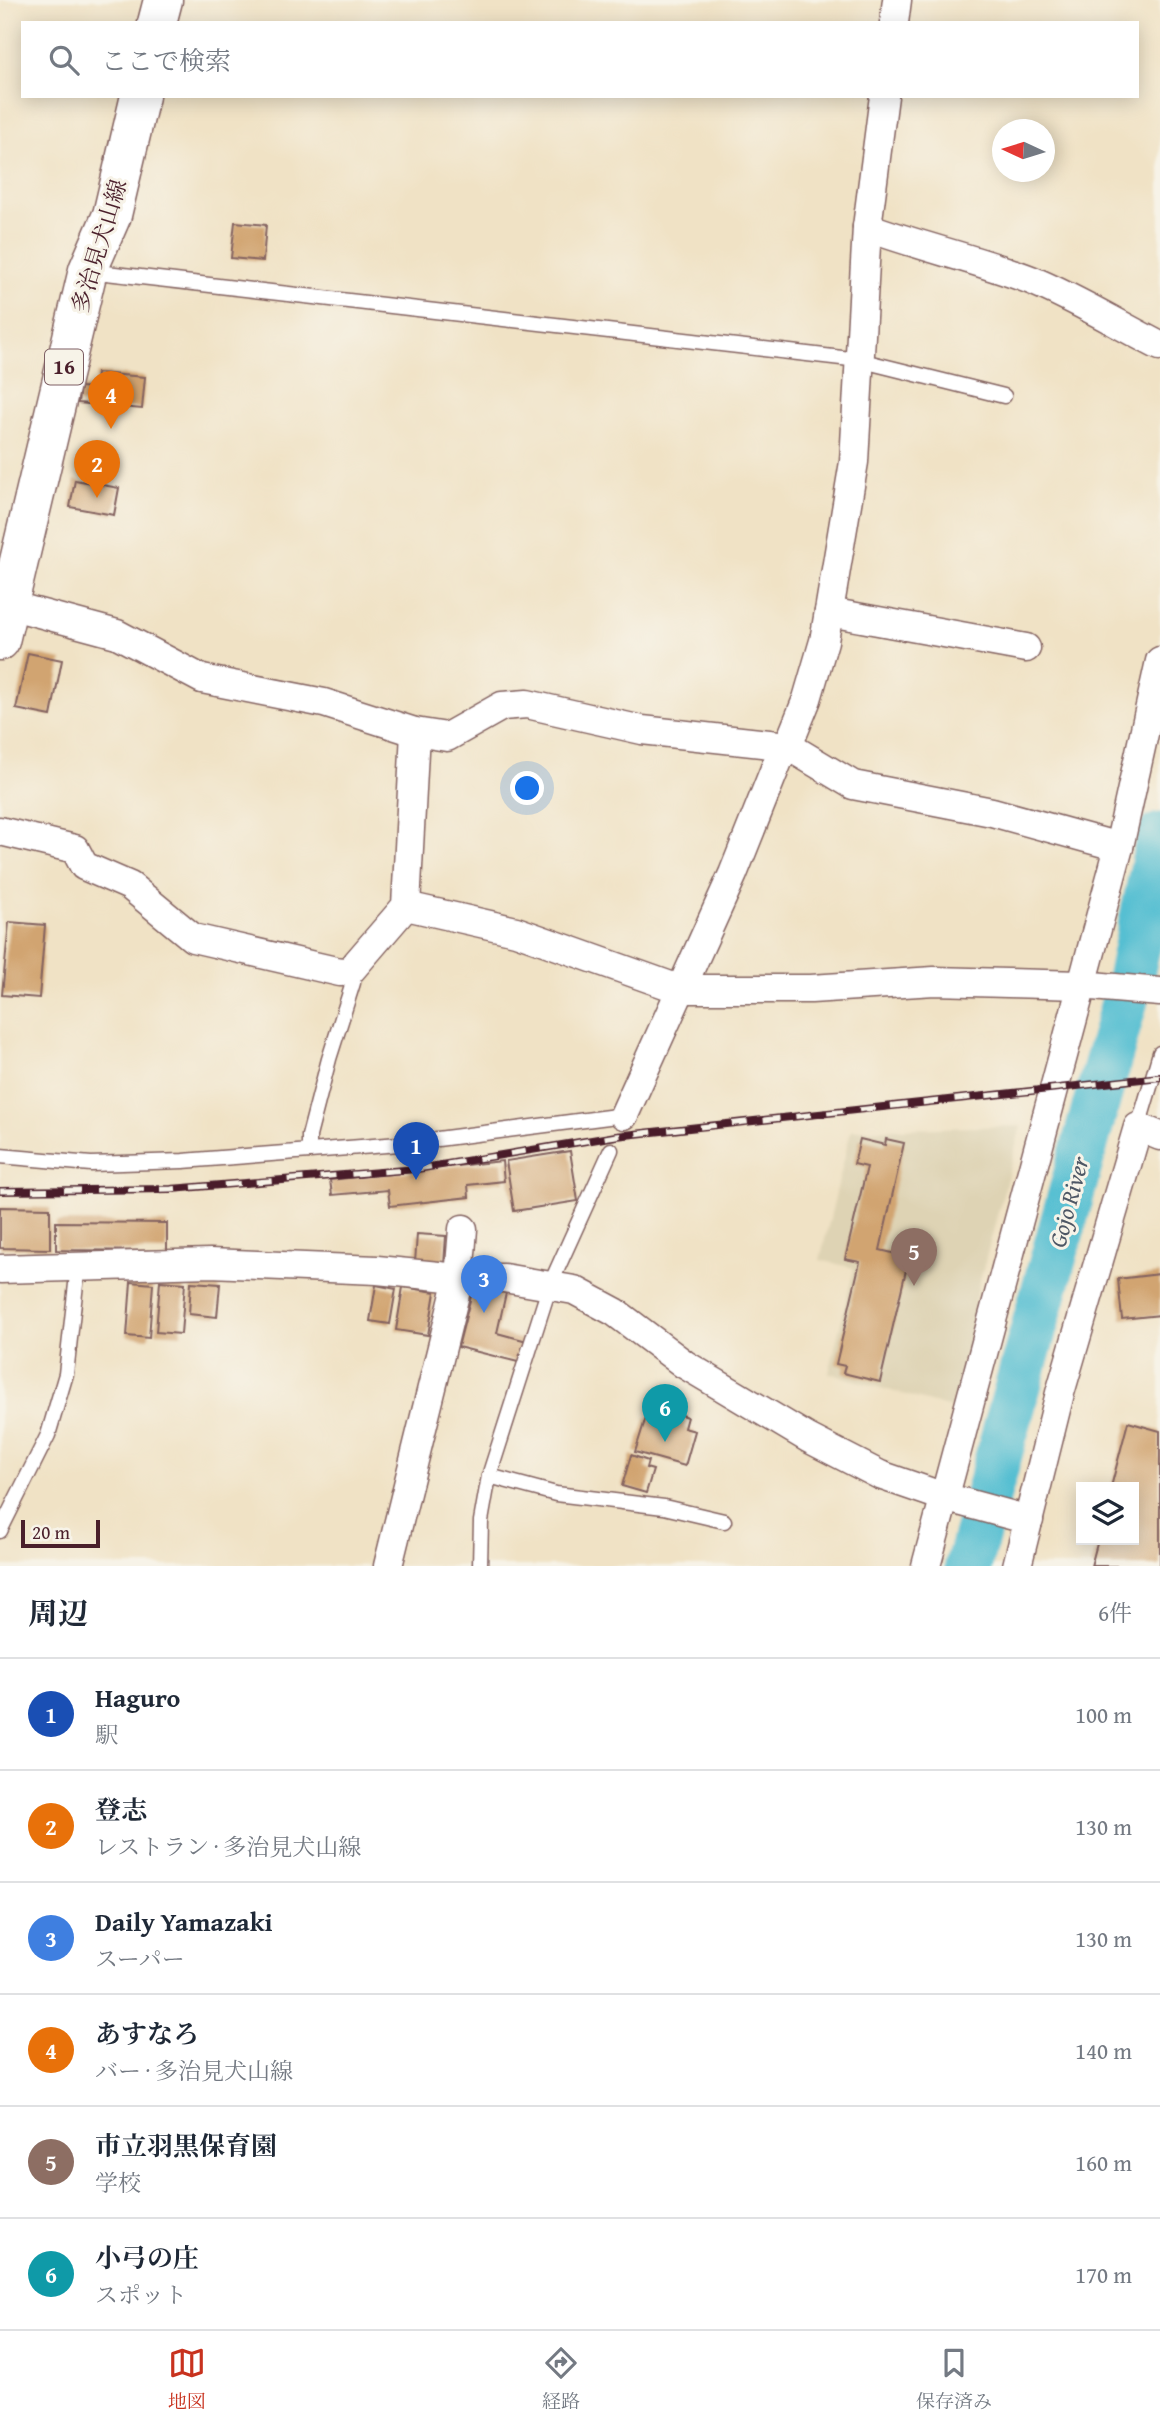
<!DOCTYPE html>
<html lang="ja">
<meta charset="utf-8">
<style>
body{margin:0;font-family:"Gentium Book Plus","Noto Serif JP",serif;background:#f6f6f7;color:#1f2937}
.controls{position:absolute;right:21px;bottom:21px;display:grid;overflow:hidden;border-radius:0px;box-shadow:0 4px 18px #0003}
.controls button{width:63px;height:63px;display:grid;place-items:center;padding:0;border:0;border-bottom:2px solid #e0e1e3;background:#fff;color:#1f2937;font:35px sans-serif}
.compass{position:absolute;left:992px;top:119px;width:63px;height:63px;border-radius:50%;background:#fff;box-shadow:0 4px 18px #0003;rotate:274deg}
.scale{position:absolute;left:21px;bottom:18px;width:79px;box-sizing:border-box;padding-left:7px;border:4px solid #4a1f2b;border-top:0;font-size:19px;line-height:24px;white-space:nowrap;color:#4a1f2b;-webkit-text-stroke:5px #f7f3e8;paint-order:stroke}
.you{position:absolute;left:528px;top:789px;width:24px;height:24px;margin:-18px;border:5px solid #fff;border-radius:50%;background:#1a73e8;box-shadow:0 0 0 10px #1a73e833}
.badge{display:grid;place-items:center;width:46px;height:46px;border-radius:50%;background:#c8321e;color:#fff;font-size:23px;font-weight:700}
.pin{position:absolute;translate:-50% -58px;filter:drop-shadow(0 2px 4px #0008)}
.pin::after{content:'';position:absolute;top:37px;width:24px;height:21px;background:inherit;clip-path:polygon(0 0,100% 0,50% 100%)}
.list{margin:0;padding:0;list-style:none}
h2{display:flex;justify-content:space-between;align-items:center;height:91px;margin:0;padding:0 28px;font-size:30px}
h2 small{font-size:23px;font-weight:400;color:#747a83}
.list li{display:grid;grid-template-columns:46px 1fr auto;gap:21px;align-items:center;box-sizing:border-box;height:112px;padding:0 28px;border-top:2px solid #e0e1e3}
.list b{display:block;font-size:26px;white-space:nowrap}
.list p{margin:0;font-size:23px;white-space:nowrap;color:#747a83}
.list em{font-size:23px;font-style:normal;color:#747a83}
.icon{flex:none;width:38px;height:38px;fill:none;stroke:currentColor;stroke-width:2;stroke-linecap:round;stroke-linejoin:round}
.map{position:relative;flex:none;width:1160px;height:1566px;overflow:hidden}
.search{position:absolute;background:#fff;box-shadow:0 4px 18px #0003;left:21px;right:21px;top:21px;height:77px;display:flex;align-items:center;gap:18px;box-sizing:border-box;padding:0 24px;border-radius:0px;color:#747a83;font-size:26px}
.sheet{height:763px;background:#fff}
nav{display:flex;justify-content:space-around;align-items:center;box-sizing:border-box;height:98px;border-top:2px solid #e0e1e3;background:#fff;font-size:19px;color:#747a83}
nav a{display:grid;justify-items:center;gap:4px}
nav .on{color:#c8321e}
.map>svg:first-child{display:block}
.built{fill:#ded3b4}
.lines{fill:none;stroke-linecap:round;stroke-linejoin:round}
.river{stroke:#56bfd2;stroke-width:47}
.building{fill:#d1a471}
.service-casing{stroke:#846361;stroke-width:17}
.minor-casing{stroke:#846361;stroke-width:31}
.primary-casing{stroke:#846361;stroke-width:41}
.service{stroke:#fff;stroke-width:14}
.minor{stroke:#fff;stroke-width:28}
.primary{stroke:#fff;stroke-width:38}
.rail-casing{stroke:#4a1f2b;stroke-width:8}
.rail{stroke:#f7f3e8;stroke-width:5;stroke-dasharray:16;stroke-linecap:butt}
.labels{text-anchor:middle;stroke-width:6;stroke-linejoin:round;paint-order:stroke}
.shield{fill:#f7f3e8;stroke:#7e5f64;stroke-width:2}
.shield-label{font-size:21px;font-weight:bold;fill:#4a1f2b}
.street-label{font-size:23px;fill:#4a1f2b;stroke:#f7f3e8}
.water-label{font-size:24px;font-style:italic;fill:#4e5765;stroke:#f7f3e8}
</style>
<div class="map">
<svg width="1160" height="1566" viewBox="0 0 1160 1566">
<rect width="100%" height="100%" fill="#f7f3e8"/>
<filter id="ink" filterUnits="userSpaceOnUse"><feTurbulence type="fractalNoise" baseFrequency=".0143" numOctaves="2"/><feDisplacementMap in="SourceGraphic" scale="14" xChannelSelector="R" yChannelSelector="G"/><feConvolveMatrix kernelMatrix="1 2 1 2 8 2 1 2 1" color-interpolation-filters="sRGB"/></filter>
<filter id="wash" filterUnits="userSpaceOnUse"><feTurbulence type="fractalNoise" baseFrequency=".00686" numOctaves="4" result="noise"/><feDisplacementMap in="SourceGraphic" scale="28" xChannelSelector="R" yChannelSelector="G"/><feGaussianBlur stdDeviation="1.57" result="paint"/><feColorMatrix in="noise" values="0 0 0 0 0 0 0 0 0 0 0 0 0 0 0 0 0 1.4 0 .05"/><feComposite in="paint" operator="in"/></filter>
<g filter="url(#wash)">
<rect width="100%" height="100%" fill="#f0e2c5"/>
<path class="built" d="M1021 1126 974 1303 989 1307 961 1411 829 1373 854 1268 820 1260 851 1130Z"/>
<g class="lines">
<path class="river" d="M968 1566 1128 989 1160 836"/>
</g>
<g id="blocks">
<g class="building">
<path d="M235 222 266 225 263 261 231 258Z"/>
<path d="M97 373 145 377 142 409 78 403 80 387 96 388Z"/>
<path d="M75 480 119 488 114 515 70 507Z"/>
<path d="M28 653 62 660 51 716 16 709Z"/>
<path d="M9 922 45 925 39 998 2 995Z"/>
<path d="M860 1139 885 1145 886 1139 904 1143 880 1250 909 1257 880 1382 843 1373 845 1366 836 1364 860 1262 845 1259 867 1167 854 1164Z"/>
<path d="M570 1151 578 1201 514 1211 506 1161Z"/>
<path d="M502 1161 504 1181 468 1185 469 1197 390 1206 388 1190 332 1195 330 1180Z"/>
<path d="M0 1207 50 1208V1249L0 1248Z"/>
<path d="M56 1222 167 1223V1251L56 1250Z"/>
<path d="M417 1234 446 1236 444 1265 415 1263Z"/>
<path d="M1160 1274V1315L1122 1319 1118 1279Z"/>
<path d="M160 1281 185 1283 181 1334 156 1332Z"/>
<path d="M131 1282 153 1284 149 1338 127 1336Z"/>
<path d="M191 1282 220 1284 217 1317 189 1314Z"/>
<path d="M376 1285 396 1289 390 1324 370 1321Z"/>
<path d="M474 1285 506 1293 497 1333 527 1341 522 1363 458 1347Z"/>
<path d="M403 1287 435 1292 428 1335 396 1330Z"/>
<path d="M659 1408 687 1417 684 1428 695 1431 685 1466 635 1452 646 1417 656 1420Z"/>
<path d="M1128 1422 1160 1431V1564L1159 1566H1091L1098 1540H1134V1487H1111Z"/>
<path d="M631 1455 648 1461 646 1468 653 1470 646 1493 622 1486Z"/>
</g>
</g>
</g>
<g filter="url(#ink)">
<use href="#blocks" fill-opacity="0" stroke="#846361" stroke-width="2"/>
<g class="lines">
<defs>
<g id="service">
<path d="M89 271 859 360 1004 396"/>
<path d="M1138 1127 1160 1053"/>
<path d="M309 1151V1136L329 1059 353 983 350 971"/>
<path d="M0 1156 91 1164 183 1161 399 1144 624 1115"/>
<path d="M489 1476 556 1494 664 1507 724 1521"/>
<path d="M0 1531 48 1435 66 1374 78 1266"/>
<path d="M480 1566 481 1521 489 1476 550 1285 611 1150"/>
</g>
<g id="minor">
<path d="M894 23 897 0"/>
<path d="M867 227C921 247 977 259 1031 280 1075 298 1117 324 1160 346"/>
<path d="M9 605 117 634 202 679 324 703 415 732 447 737 502 706 527 704 642 730 788 746 853 785 992 812 1119 847"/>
<path d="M829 612 1026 648"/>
<path d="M0 831 75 849 84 866 130 886 193 938 340 972 350 971 406 906 415 732"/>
<path d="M406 906 516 931 679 989H811L934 981 1081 985 1160 992"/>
<path d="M624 1115 733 874 778 761 788 746 807 699 824 641 854 462 867 227 884 96"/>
<path d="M0 1269 210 1263 377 1270 459 1278H504L574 1290 615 1312 684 1364 808 1438 880 1475 944 1497 1029 1520"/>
<path d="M388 1566 459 1278 463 1229"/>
<path d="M926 1566 1119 847 1160 661"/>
<path d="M1017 1566 1060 1393 1138 1127 1160 1136"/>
</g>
<g id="primary">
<path d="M157 23 163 0"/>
<path d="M0 641 88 270 112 215 140 96"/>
</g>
</defs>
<use href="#service" class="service-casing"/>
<use href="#minor" class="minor-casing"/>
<use href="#primary" class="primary-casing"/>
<use href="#service" class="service"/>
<use href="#minor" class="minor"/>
<use href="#primary" class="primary"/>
<defs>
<path id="rail" d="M0 1191 171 1189 417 1169 616 1136 1160 1077"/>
</defs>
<use href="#rail" class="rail-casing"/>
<use href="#rail" class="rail"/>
</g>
</g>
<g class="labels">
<rect class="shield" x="45" y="349.5" width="38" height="35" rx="5"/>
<g class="shield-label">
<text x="64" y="374">16</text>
</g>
<g class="street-label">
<text transform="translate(99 246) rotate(-73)" y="8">多治見犬山線</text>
</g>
<g class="water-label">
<text transform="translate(1069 1202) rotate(-75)" y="8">Gojo River</text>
</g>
</g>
</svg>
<div class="controls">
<button><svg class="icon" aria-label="layers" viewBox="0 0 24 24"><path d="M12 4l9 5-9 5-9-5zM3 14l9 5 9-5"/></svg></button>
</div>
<svg class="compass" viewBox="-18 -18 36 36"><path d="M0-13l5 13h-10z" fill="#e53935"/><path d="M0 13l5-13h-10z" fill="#747a83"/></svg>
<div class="scale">20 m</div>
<div class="you"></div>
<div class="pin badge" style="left:416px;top:1180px;background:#1a4fb4">1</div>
<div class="pin badge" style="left:97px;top:498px;background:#e8710a">2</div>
<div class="pin badge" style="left:484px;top:1313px;background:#3f7fe0">3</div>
<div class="pin badge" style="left:111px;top:429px;background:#e8710a">4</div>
<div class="pin badge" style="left:914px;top:1286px;background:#8d6e63">5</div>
<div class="pin badge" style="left:665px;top:1442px;background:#0f9aa8">6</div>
<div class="search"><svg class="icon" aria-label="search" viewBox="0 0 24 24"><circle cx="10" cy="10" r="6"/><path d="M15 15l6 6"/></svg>ここで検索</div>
</div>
<section class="sheet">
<h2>周辺<small>6件</small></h2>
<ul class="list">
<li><span class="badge" style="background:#1a4fb4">1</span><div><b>Haguro</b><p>駅</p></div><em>100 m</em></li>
<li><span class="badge" style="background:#e8710a">2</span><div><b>登志</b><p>レストラン · 多治見犬山線</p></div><em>130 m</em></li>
<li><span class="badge" style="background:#3f7fe0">3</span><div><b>Daily Yamazaki</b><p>スーパー</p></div><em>130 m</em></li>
<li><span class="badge" style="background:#e8710a">4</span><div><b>あすなろ</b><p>バー · 多治見犬山線</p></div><em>140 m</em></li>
<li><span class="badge" style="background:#8d6e63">5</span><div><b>市立羽黒保育園</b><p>学校</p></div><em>160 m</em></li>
<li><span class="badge" style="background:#0f9aa8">6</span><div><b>小弓の庄</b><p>スポット</p></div><em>170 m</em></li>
</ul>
</section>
<nav>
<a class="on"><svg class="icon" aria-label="map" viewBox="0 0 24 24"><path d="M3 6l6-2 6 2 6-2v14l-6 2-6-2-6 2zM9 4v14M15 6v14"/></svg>地図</a>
<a><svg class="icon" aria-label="directions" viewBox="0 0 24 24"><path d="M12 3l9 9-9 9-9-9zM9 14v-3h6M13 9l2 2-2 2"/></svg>経路</a>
<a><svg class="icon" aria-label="saved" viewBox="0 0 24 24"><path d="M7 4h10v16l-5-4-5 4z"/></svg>保存済み</a>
</nav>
